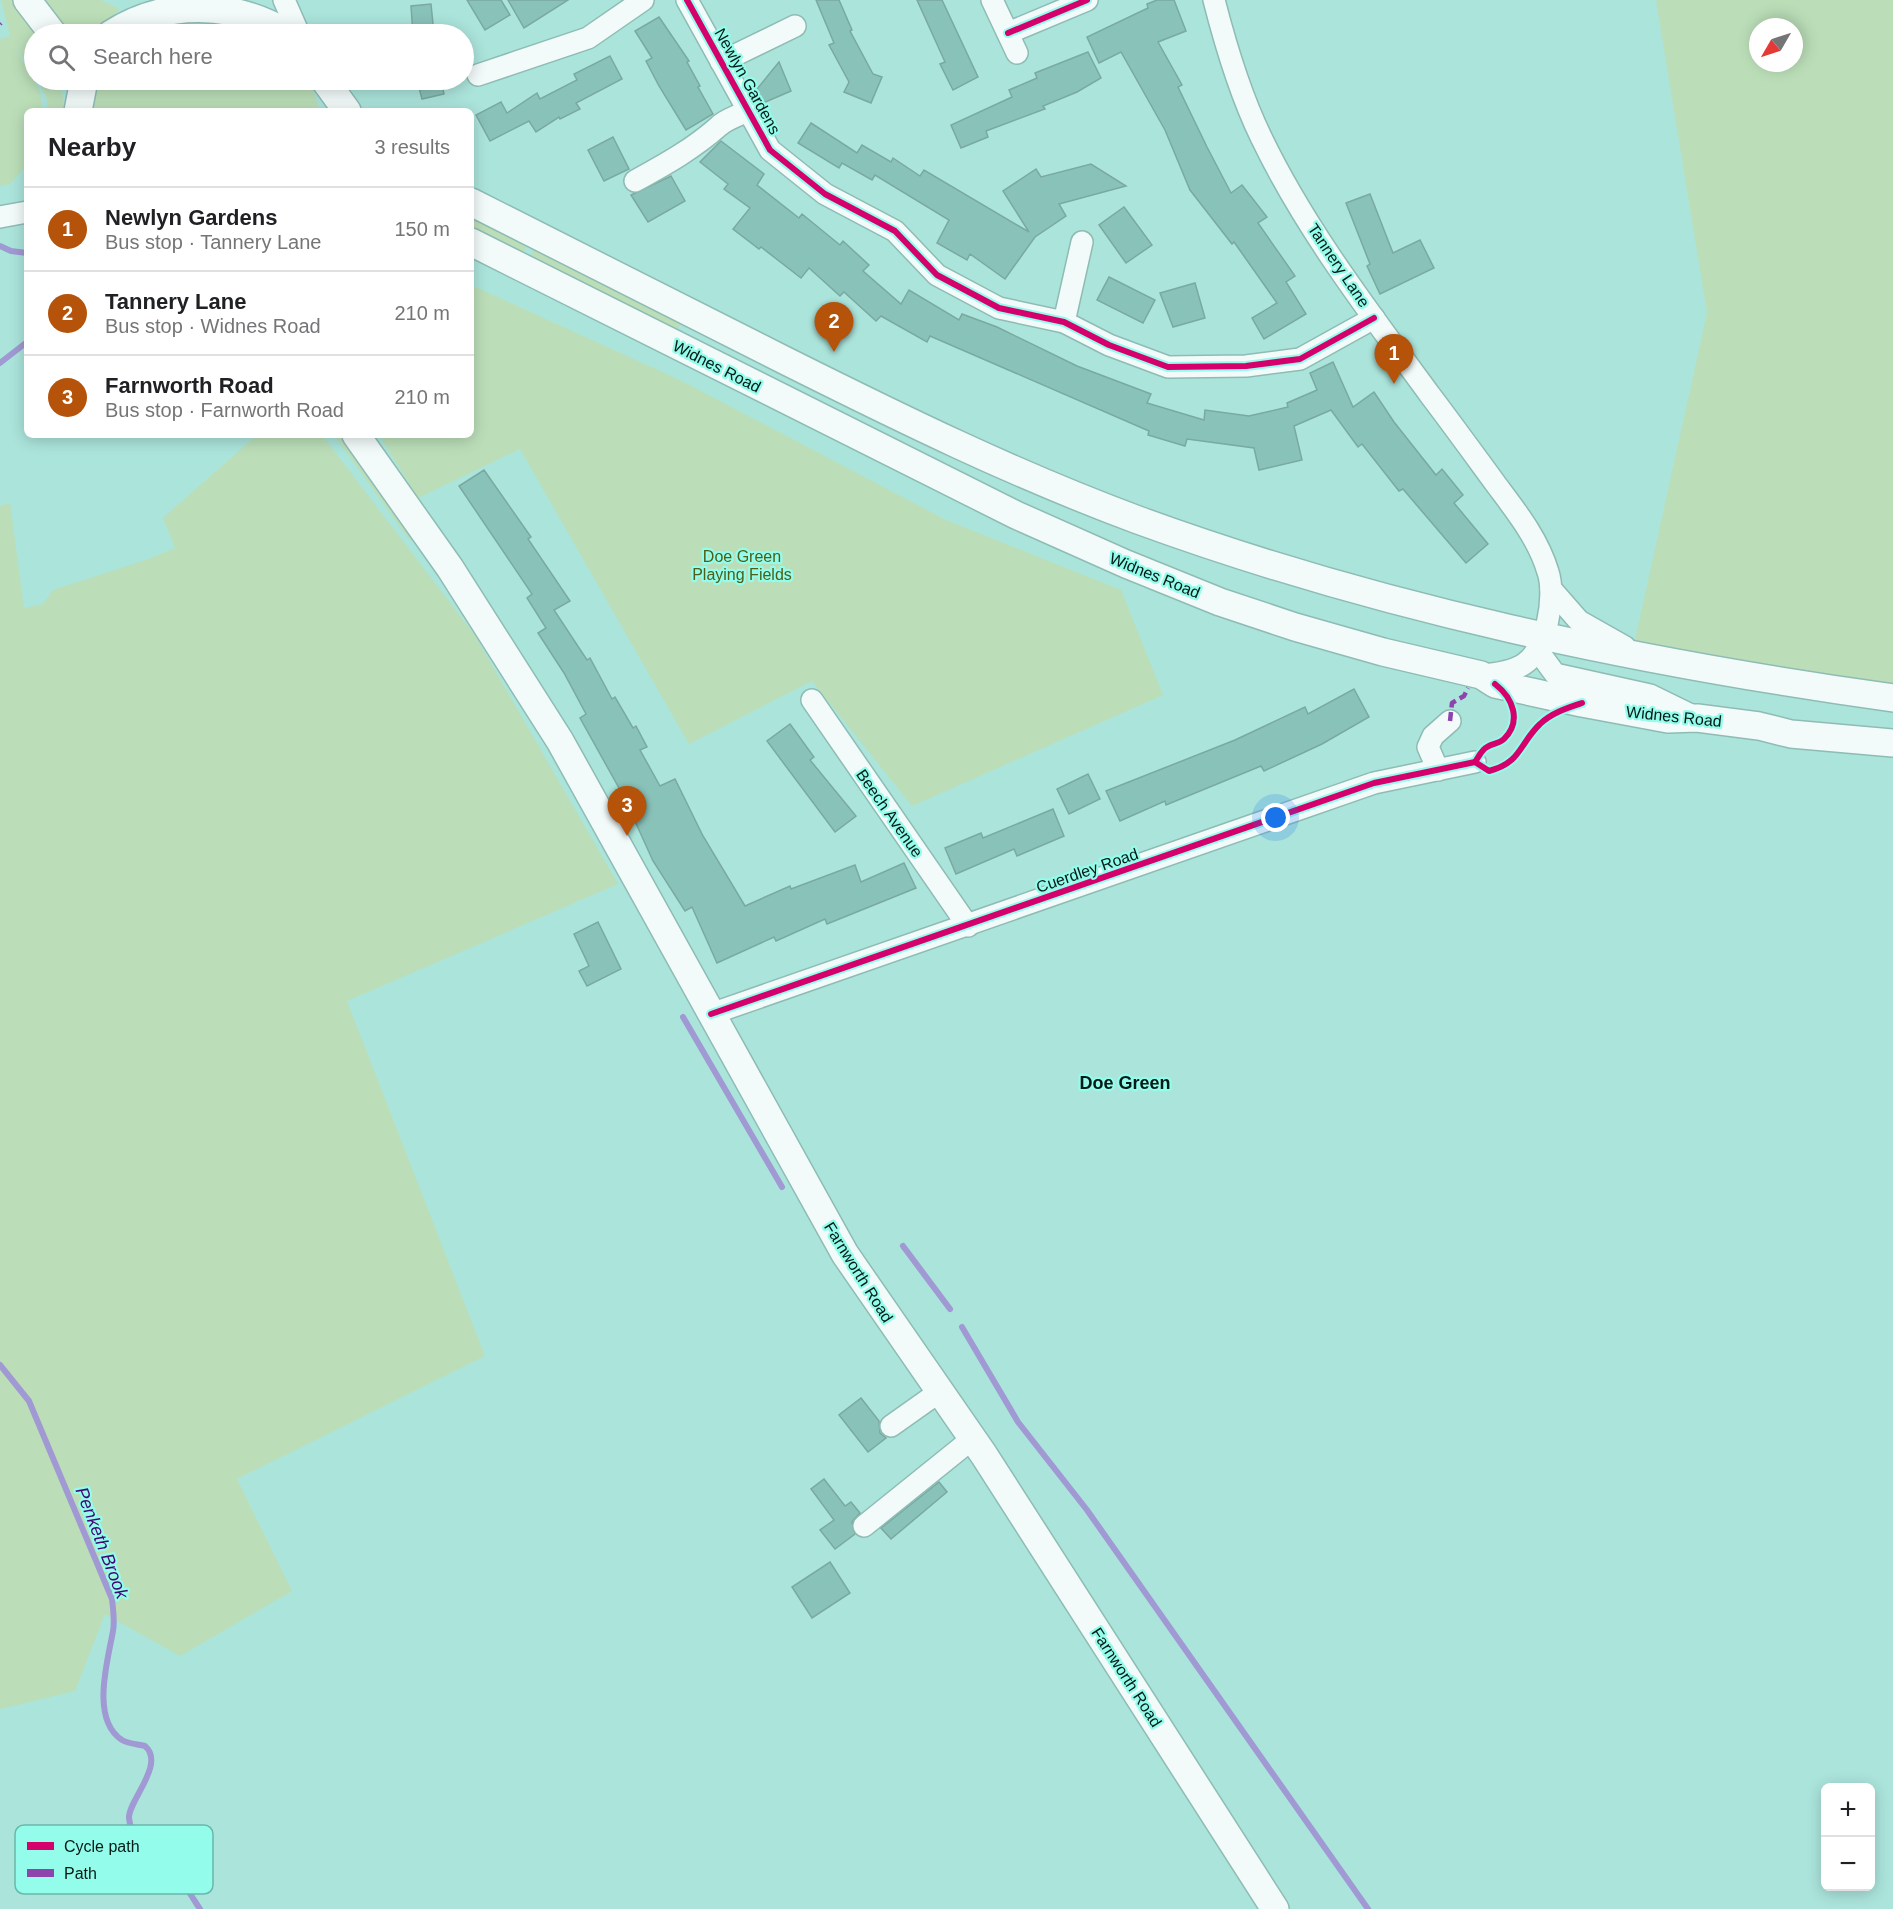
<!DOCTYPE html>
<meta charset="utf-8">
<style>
body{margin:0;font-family:Helvetica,sans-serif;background:#f6f6f6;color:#202124}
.controls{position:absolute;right:18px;bottom:18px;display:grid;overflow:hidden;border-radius:9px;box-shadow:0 3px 15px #0003}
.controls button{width:54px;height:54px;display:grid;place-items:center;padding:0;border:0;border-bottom:2px solid #e0e0e0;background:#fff;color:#202124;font:30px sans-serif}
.compass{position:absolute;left:1749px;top:18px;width:54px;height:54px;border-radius:50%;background:#fff;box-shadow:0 3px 15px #0003;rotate:231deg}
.you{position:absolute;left:1276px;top:818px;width:21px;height:21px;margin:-15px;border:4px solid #fff;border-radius:50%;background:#1a73e8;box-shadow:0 0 0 9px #1a73e833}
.badge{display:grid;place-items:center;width:39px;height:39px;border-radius:50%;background:#b45309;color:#fff;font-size:20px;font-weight:700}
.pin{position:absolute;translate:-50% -50px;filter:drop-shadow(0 2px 3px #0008)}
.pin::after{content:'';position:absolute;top:32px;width:21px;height:18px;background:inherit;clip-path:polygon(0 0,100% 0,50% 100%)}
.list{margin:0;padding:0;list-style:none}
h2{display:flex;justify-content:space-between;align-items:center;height:78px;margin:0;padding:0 24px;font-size:26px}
h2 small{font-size:20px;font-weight:400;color:#757577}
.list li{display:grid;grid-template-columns:39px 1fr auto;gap:18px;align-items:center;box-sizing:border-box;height:84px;padding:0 24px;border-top:2px solid #e0e0e0}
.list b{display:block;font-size:22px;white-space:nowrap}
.list p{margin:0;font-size:20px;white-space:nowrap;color:#757577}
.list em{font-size:20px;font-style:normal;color:#757577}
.icon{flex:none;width:33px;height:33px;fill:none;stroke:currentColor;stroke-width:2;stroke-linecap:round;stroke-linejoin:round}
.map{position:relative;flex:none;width:1893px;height:1909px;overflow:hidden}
.search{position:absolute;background:#fff;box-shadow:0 3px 15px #0003;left:24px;top:24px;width:450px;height:66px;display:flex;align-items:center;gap:15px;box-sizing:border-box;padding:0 21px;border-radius:33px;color:#757577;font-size:22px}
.panel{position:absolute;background:#fff;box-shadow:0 3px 15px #0003;left:24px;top:108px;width:450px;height:330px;border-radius:9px}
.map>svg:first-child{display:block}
.green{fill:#bbdeb8;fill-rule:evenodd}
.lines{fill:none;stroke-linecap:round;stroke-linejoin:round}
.stream{stroke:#a099d3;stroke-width:6}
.building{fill:#89c2b9;stroke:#79a9a1;stroke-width:1.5}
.minor-casing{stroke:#8ebcb5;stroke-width:24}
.major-casing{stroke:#8ebcb5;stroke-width:30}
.minor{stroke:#f2fbfa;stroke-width:21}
.major{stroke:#f2fbfa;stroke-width:27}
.quiet{stroke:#8e44ad;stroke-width:4.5;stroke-dasharray:9 4.5;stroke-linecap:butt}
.cycleway-casing{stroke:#93fcea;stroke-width:10}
.cycleway{stroke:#d6006c;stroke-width:6}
.labels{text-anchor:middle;stroke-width:4.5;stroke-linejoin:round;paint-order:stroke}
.street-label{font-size:16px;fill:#041a16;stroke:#93fcea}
.park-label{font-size:16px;fill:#4e5e16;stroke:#93fcea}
.neighbourhood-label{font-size:18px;font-weight:bold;fill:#041a16;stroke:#93fcea}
.water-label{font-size:18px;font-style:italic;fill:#430675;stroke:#93fcea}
.key{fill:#93fcea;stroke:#68b8aa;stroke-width:1.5}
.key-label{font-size:16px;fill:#041a16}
</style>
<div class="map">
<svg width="1893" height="1909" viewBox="0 0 1893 1909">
<rect width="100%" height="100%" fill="#abe4db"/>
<g class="green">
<path d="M1 0H11L40 34H34V73L14 45 40 91 42 111H27V165L10 184 0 186V39L10 36Z"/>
<path d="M41 0H101L120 9 94 34H67Z"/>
<path d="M1656 0H1893V691L1633 649 1707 313ZM1758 27H1794V63H1758Z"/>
<path d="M193 14 264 34H130Z"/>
<path d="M38 80H61L64 111H47V99Z"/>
<path d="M99 80H310L320 111H92Z"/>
<path d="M471 215 528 244 522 256 471 231Z"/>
<path d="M535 247 682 321 675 334 528 260Z"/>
<path d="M471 285 682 381 946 520 1121 590 1163 695 912 806 812 681 689 744 520 449 418 498 379 435H471Z"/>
<path d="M257 435H322L474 634 618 884 347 1001 485 1356 237 1479 292 1591 180 1656 105 1614 75 1691 0 1709V506L10 503 24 608 43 604 53 590 146 560 175 548 163 518Z"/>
<path d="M334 435H342L415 537 410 540 405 534Z"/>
</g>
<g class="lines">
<g class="stream">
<path d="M0 246 11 251 27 253"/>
<path d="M0 363 27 342"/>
<path d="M683 1017 782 1187"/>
<path d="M903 1246 950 1309"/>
<path d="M962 1327 1018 1422 1087 1510 1368 1909"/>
<path d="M0 1365 29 1401 112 1599C113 1609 115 1621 113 1631 108 1660 90 1719 122 1740 129 1744 137 1744 145 1746 166 1764 128 1801 129 1818 130 1842 169 1870 184 1886 190 1892 195 1902 200 1909"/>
</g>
</g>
<g class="building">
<path d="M467 0H501L510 15 485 30Z"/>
<path d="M508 0H568L524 28Z"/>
<path d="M816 0H839L852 30 850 31 873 74 882 77 871 103 844 92 849 82 829 45 834 43Z"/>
<path d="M917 0H942L978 77 953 90 940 64 945 62Z"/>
<path d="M1157 0H1174L1186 31 1158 42 1182 85 1178 87 1207 147 1231 193 1242 185 1267 217 1258 223 1295 276 1286 282 1306 314 1264 339 1252 318 1277 303 1234 242 1232 244 1190 190 1165 130 1121 52 1099 63 1087 37 1148 8 1147 4Z"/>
<path d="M431 4 434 34H413L411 6Z"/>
<path d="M659 17 689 61 687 62 700 86 698 87 713 114 686 130 659 86 646 61 652 58 635 31Z"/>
<path d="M1088 52 1101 78 1077 92 1043 106 1045 109 986 131 988 137 961 148 951 125 1012 97 1009 90 1037 78 1035 73Z"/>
<path d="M610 56 622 79 576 103 580 109 560 119 559 117 536 132 529 121 490 141 476 115 501 102 507 113 537 93 540 99 577 80 574 74Z"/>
<path d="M779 62 791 91 763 103 757 89Z"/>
<path d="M417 80H441L444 94 422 99Z"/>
<path d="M811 123 857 153 862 145 891 162 893 158 920 176 924 170 1029 232 1003 191 1036 169 1041 177 1091 164 1126 186 1059 204 1066 216 1035 237 1005 279 970 254 967 260 937 243 949 220 875 175 872 180 842 163 839 168 798 143Z"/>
<path d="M613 137 629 169 604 181 588 150Z"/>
<path d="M721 141 764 174 757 185 799 218 802 214 840 245 843 241 869 265 863 271 901 304 909 290 959 320 962 314 997 327 1077 366 1151 394 1147 403 1204 420 1205 410 1249 416 1288 407 1287 403 1317 390 1310 373 1333 362 1353 407 1374 392 1394 422 1436 475 1442 469 1463 495 1454 503 1488 544 1466 563 1403 489 1399 491 1362 444 1358 447 1331 410 1294 426 1302 460 1259 470 1254 448 1187 439 1185 446 1148 435 1149 431 930 336 927 342 881 316 876 321 844 292 840 296 809 268 801 278 761 247 759 249 733 229 750 208 724 189 728 184 700 162Z"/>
<path d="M671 176 685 201 648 222 631 195Z"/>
<path d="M1370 194 1393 253 1420 240 1434 268 1380 294 1367 266 1370 264 1346 203Z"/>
<path d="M1124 207 1152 245 1126 263 1099 225Z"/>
<path d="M1109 277 1155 300 1143 323 1097 300Z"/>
<path d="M1195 283 1205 318 1173 327 1160 293Z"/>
<path d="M484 470 531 537 528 539 570 601 554 610 587 660 590 658 612 699 615 697 633 728 636 726 647 747 640 750 660 786 675 779 703 836 745 906 790 886 791 889 855 865 861 882 904 863 916 888 827 924 825 919 776 941 774 937 717 963 692 907 685 911 653 861 624 797 580 718 586 714 564 673 538 633 546 628 527 598 532 594 459 486Z"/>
<path d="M1354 689 1369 717 1322 744 1264 771 1261 766 1166 805 1165 801 1120 821 1106 791 1235 740 1305 707 1308 714Z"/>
<path d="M790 724 814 757 810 760 856 816 835 832 767 741Z"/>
<path d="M1088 774 1100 799 1069 814 1057 789Z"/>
<path d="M1053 809 1064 836 1017 856 1014 849 956 874 945 848 981 833 983 838Z"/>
<path d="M598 922 621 969 587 986 579 971 589 966 574 934Z"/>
<path d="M861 1398 879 1421 880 1433 886 1438 868 1452 839 1415Z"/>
<path d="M824 1479 845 1506 851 1502 860 1513 852 1522 855 1534 835 1549 820 1530 834 1520 811 1489Z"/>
<path d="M939 1482 947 1492 891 1539 881 1528Z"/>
<path d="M830 1562 850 1593 812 1618 792 1587Z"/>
</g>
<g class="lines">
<defs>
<g id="minor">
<path d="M284 0 299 34"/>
<path d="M687 0 770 150 825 194 895 231 937 275 999 308 1064 322 1109 345 1168 367 1246 366 1300 359 1374 318"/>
<path d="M992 0 1017 53"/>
<path d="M1214 0C1226 47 1240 94 1261 137 1305 229 1370 313 1430 395 1452 424 1473 453 1495 483 1515 510 1538 538 1548 572 1556 596 1547 649 1524 664 1512 672 1495 674 1481 675"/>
<path d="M1008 33 1087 0"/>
<path d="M721 62 795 26"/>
<path d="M478 75 588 38 643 0"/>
<path d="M635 181C666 164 693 149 719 126 726 119 739 116 748 110"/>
<path d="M0 217 27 212"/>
<path d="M1064 322 1082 242"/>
<path d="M1551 589 1579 621 1625 647"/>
<path d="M1542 637 1541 655 1555 674 1650 695 1697 718"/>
<path d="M812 700 968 926"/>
<path d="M1438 770 1428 747 1433 736 1450 721"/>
<path d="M711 1014 1374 783 1475 762"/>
<path d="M891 1426 939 1392"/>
<path d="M864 1526 972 1439"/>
</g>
<g id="major">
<path d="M27 0 53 34"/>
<path d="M111 34C164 0 232 0 288 34"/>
<path d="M326 82 347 111"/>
<path d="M78 111 84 80"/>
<path d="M471 202C575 255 679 308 784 360 900 418 1016 475 1138 520 1382 609 1637 662 1893 698"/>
<path d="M471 242 1016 515 1126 564 1220 602 1295 627 1383 652 1481 675 1495 684 1582 703 1668 719 1697 718 1759 726 1791 734 1893 743"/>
<path d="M356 435 450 568 560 741 845 1254 984 1455 1275 1909"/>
</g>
</defs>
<use href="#minor" class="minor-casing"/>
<use href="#major" class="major-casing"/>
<use href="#minor" class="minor"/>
<use href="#major" class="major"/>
<g class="quiet">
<path d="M0 24 1 23"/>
<path d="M1450 721 1452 703 1464 696 1468 688"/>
</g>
<defs>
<g id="cycleway">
<path d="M687 0 770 150 825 194 895 231 937 275 999 308 1064 322 1109 345 1168 367 1246 366 1300 359 1374 318"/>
<path d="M1008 33 1087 0"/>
<path d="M1475 762 1489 771C1521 763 1519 744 1540 724 1551 713 1567 708 1582 703"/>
<path d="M711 1014 1374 783 1475 762C1478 758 1482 749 1487 747 1493 743 1499 744 1504 739 1522 721 1513 698 1495 684"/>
</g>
</defs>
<use href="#cycleway" class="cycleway-casing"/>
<use href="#cycleway" class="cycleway"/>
</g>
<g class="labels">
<g class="street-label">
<text transform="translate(748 81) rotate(61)" y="6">Newlyn Gardens</text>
<text transform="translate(1339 265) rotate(56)" y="6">Tannery Lane</text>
<text transform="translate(717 366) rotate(27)" y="6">Widnes Road</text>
<text transform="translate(1155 575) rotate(22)" y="6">Widnes Road</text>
<text transform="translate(1674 716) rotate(6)" y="6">Widnes Road</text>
<text transform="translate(890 813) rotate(55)" y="6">Beech Avenue</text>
<text transform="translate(1087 870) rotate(-19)" y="6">Cuerdley Road</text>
<text transform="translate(859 1272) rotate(58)" y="6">Farnworth Road</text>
<text transform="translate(1127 1677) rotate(57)" y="6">Farnworth Road</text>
</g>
<g class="park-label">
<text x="742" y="562">Doe Green<tspan x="742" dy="18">Playing Fields</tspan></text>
</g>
<g class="neighbourhood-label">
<text x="1125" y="1089">Doe Green</text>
</g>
<g class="water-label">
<text transform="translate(102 1543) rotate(69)" y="6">Penketh Brook</text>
</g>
</g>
<rect x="15" y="1825" width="198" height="69" rx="9" class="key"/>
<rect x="27" y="1842" width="27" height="8" fill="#d6006c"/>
<rect x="27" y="1869" width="27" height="8" fill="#8e44ad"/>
<g class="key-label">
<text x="64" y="1852">Cycle path</text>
<text x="64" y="1879">Path</text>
</g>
</svg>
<div class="controls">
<button>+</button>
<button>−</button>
</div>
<svg class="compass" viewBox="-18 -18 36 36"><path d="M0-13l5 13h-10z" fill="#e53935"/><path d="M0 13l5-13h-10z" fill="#757577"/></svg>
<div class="you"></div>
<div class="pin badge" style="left:1394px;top:384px">1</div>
<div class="pin badge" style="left:834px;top:352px">2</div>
<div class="pin badge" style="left:627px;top:836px">3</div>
<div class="search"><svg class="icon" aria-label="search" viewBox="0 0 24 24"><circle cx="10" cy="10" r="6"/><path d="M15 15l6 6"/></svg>Search here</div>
<section class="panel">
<h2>Nearby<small>3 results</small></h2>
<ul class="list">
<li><span class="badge">1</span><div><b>Newlyn Gardens</b><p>Bus stop · Tannery Lane</p></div><em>150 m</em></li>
<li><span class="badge">2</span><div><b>Tannery Lane</b><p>Bus stop · Widnes Road</p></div><em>210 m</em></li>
<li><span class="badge">3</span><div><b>Farnworth Road</b><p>Bus stop · Farnworth Road</p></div><em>210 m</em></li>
</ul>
</section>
</div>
